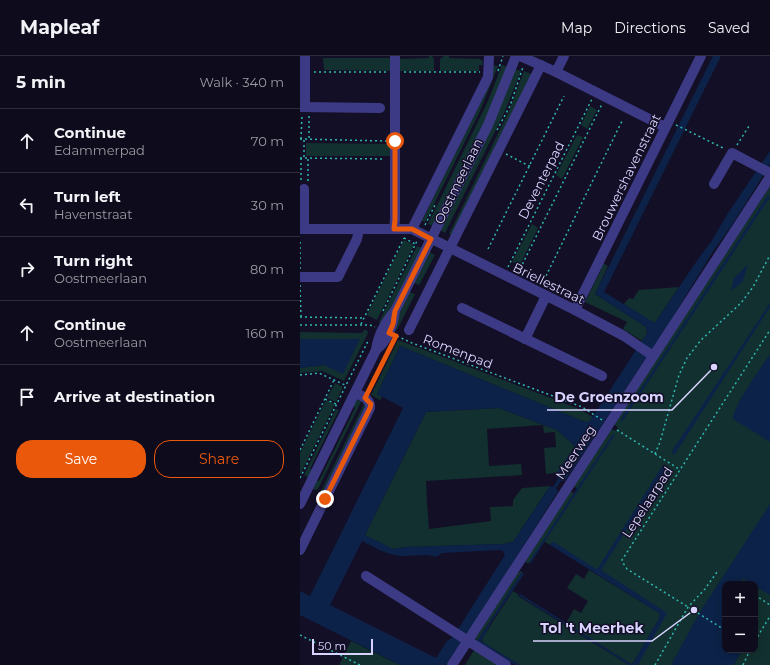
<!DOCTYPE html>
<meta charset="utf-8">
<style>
body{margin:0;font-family:Montserrat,sans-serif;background:#171425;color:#f1f3f6}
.controls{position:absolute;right:12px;bottom:12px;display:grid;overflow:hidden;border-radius:8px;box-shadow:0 2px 10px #0003}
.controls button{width:36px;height:36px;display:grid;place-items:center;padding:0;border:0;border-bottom:1px solid #2e2b3b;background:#0e0b1c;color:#f1f3f6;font:20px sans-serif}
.scale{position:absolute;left:12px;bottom:10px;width:61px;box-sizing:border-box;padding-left:4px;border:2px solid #d9d4ff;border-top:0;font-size:11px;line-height:14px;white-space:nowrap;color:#d9d4ff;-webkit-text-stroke:3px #130f26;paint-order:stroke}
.stop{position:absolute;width:12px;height:12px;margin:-9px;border:3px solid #ea580c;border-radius:50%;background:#fff}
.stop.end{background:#ea580c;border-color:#fff;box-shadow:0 1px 4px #0008}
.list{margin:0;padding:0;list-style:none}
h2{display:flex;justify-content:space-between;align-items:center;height:52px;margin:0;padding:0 16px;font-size:17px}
h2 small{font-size:13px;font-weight:400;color:#9b9ba3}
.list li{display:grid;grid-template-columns:26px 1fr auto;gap:12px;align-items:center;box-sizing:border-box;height:64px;padding:0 16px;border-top:1px solid #2e2b3b}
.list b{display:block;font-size:15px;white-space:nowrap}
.list p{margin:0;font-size:13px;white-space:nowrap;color:#9b9ba3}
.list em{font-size:13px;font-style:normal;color:#9b9ba3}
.actions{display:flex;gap:8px;padding:12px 16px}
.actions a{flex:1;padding:9px 0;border:1px solid #ea580c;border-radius:16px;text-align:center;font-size:14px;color:#ea580c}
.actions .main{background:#ea580c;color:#fff}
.icon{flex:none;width:22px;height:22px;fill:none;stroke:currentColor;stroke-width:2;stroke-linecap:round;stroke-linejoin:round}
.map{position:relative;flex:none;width:470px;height:609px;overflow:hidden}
header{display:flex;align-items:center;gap:24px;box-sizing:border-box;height:56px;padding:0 20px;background:#0e0b1c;border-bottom:1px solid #2e2b3b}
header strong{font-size:19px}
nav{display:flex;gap:22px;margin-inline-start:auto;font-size:14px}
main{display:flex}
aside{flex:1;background:#0e0b1c}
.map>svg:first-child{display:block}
.green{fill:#12302f;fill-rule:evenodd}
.water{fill:#0c2248;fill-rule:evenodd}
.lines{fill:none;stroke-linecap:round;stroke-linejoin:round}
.path{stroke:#2fb8b0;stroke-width:1.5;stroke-dasharray:2 3;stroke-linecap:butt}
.minor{stroke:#3d3a85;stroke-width:10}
.route{stroke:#ea580c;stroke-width:5}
.labels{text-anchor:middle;stroke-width:3;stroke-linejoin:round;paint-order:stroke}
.street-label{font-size:13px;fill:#d9d4ff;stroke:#130f26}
.leader{fill:none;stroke:#d9d4ff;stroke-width:1.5}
.callout-dot{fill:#d9d4ff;stroke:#130f26;stroke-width:1.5}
.callout-label{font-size:14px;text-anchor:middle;font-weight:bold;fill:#d9d4ff;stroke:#130f26;stroke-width:3;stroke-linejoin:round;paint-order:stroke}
</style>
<header>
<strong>Mapleaf</strong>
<nav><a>Map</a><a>Directions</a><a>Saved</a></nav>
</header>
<main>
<aside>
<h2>5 min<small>Walk · 340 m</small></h2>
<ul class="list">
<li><svg class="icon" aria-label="ahead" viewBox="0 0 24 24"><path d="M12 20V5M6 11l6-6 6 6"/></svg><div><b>Continue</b><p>Edammerpad</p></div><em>70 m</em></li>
<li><svg class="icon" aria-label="left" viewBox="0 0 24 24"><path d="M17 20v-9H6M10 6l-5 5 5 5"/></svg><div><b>Turn left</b><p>Havenstraat</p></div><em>30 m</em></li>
<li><svg class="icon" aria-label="right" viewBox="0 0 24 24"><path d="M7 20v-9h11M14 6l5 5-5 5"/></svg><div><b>Turn right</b><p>Oostmeerlaan</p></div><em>80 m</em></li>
<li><svg class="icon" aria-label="ahead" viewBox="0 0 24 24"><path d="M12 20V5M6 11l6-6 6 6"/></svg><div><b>Continue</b><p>Oostmeerlaan</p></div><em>160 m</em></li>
<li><svg class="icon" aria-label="arrive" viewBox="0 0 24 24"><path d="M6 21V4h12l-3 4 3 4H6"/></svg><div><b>Arrive at destination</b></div></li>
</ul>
<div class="actions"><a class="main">Save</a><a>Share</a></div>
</aside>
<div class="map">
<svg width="470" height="609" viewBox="0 0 470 609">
<rect width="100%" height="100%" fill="#130f26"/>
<g class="green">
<path d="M129 0H132L134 3V15H99V3L129 2Z"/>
<path d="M144 0H149V2L179 3 182 4 183 9H179V15H140V3Z"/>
<path d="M23 2H93V15L24 14Z"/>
<path d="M191 9 198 10 180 55 125 166 120 164 121 162 123 163 183 42Z"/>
<path d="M202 9 208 11 187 61 133 170 128 168 188 45Z"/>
<path d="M215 13 221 15 205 55 145 177 140 174Z"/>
<path d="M224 15 233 19 153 180 149 178 209 55Z"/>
<path d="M290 50 297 54 287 73 281 69Z"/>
<path d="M277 79 283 81 262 123 256 119Z"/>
<path d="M6 87 91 88V100H6Z"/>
<path d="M470 130V609H337L366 557 251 487 250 489 245 486V484L313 377 277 433 275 431 274 427 311 373 316 375 318 372 314 368ZM468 139 322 365 404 237ZM425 528H455V594H425Z"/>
<path d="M232 168 238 172 220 209 212 206Z"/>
<path d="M104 184 114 189 77 264 67 259Z"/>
<path d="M117 190 122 192 83 268 79 266Z"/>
<path d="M129 196 135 199 119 229 114 227Z"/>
<path d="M303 207 308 210 295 238 346 271 347 277 342 285 323 273 327 266 285 246 301 214 298 213Z"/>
<path d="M379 231 354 268 324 248 329 242 333 243 339 234Z"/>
<path d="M109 236 115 238 97 274 93 273Z"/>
<path d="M64 274H67L68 277 44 325 22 315 0 317V312L24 309 59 283H0V276L62 277Z"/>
<path d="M98 284 277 352 293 361 289 366H285L100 290 77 338 82 341 80 344 71 339Z"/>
<path d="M35 327 43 331 36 346 27 342Z"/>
<path d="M56 343 61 346 18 433 15 434 12 432 16 424 19 425 55 352 52 350Z"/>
<path d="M26 344 35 348 0 419V397Z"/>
<path d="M65 346 67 348 21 440 19 439Z"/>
<path d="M199 352 257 374 275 390 258 417 256 418 255 417 246 418 244 392 256 391 255 376 244 377 243 369 187 373 189 410 221 408 222 419 126 425 127 446 129 473 191 465 190 451 213 450V444L222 432 250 430 213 486 203 488 106 491 93 493 65 479 126 356Z"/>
<path d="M36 353 39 354 10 413 13 414 9 422 4 419Z"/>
<path d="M268 436H272L274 437 229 507H226V504Z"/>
<path d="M289 514 359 557 360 561 333 607 331 608 266 567 274 553 281 557 288 545 267 532 276 518 284 523Z"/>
<path d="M221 515 222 516 177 585 174 580 213 520Z"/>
<path d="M213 535 218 538V540L329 609H220L182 586 183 581Z"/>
<path d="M51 585 100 609H39Z"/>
<path d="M174 594 194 604 196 609H165Z"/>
</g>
<g class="water">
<path d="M413 0H421L304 236 355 267 398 203 411 186 428 157 470 95V108L461 123 432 169 414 194 366 272 265 425H261L256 432 258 435 252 445 169 576C160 586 154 598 146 609H100L0 559V535L10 540 103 352 77 338 100 290 285 366 290 365 347 277 346 271 295 238ZM199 352 257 374 275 390 256 418 258 423 253 431 250 430 213 486 203 488 106 491 93 493 65 479 126 356ZM62 485C72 490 83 497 95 499 107 502 125 496 136 501L142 497 199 494 203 495 205 499 153 581 147 585 136 602 30 549Z"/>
<path d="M468 139 470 141 322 366 321 363Z"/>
<path d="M448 208 443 225 431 235 434 222Z"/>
<path d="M470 247V251L375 398 373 399 372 395Z"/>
<path d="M0 283H60L43 318 24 309 0 312Z"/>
<path d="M470 298V386L433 363C432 352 462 310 470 298Z"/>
<path d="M313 378 315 379 230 508 229 507 234 498Z"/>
<path d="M363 409 366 412 301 514 367 557 338 609H329L218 539 220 538 331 608 333 607 360 561 359 557 250 489 252 486H254L296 513 298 512Z"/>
<path d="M470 448V539L455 530V528H453L444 523H442L440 527 441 528H425V570L421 577 425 581V594H442L434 609H371L398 559Z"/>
<path d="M222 516 224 518 191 567 181 585 220 609H215L177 585Z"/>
</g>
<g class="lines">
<g class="path">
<path d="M198 15 203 0"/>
<path d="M14 16H86"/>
<path d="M104 16H180"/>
<path d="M9 60V83"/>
<path d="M376 69 425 93"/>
<path d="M197 74 210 50 223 11"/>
<path d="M0 83 86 85"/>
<path d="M1 83 2 59"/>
<path d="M4 84V102"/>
<path d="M437 89 449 70"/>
<path d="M206 98 231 111"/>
<path d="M0 102 85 103"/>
<path d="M1 102V126"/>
<path d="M8 125V103"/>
<path d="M125 169 136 147"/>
<path d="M104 182 117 189"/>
<path d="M188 193 264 40"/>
<path d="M208 211 292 43"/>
<path d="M0 213V183"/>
<path d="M218 217 302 48"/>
<path d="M246 220 323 63"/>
<path d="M0 229 1 261"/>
<path d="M83 255 117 185"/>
<path d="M0 261 64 262"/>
<path d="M61 268 104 182"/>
<path d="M0 269H70L75 271"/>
<path d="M97 280 112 287 282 351 302 364"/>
<path d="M0 319 19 317 45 329"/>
<path d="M69 334 89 295"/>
<path d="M25 343 36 348"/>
<path d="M317 374 379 413"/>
<path d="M0 394 34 324"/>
<path d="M355 398 360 386 379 319 387 302 401 284 441 247 453 231 470 199"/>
<path d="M0 422 68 285"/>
<path d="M455 539 470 549"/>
<path d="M425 574 327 513 323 507 322 504 470 274"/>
<path d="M0 579 60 609"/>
<path d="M455 585 470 560"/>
<path d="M355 609 388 551 405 533 417 516"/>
<path d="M443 609 450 594"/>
</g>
<g class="minor">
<path d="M5 0V51"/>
<path d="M220 0 256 16 365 71"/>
<path d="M256 16 264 0"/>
<path d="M0 51 80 52"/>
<path d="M414 128 432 97 470 117"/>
<path d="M4 133V173"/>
<path d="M0 173H112L275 254 324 280 353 300"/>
<path d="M94 173 95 164V0"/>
<path d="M112 173 188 21 189 0"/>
<path d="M0 221H38L57 183 59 173"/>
<path d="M162 252 302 320"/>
<path d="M275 254 401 0"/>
<path d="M109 274 241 9"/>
<path d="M225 283 246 240"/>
<path d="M76 294C88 284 93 270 95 255"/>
<path d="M0 448 76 294C78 279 85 266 95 255L188 69 216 0"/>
<path d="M0 494 70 352C71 343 62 340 55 337"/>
<path d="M66 520 206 609"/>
<path d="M152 609 470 121"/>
</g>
</g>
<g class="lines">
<path class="route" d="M25 443 70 352 71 348 65 342 96 280 89 277 93 268 95 255 131 183 112 173H94L95 164V85"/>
</g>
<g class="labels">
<g class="street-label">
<text transform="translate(326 121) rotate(-64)" y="5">Brouwershavenstraat</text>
<text transform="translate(241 124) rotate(-63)" y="5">Deventerpad</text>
<text transform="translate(158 125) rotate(-64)" y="5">Oostmeerlaan</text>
<text transform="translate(249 227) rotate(26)" y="5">Briellestraat</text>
<text transform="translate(158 295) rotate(21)" y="5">Romenpad</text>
<text transform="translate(275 396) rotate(-57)" y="5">Meerweg</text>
<text transform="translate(347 446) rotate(-57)" y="5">Lepelaarpad</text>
</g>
</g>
<path class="leader" d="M414 311L372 354H247M394 554L352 585H233"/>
<g class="callout-dot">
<circle cx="414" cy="311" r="4"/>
<circle cx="394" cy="554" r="4"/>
</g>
<g class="callout-label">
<text x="309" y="346">De Groenzoom</text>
<text x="292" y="577">Tol 't Meerhek</text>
</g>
</svg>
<div class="controls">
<button>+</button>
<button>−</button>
</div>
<div class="scale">50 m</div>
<div class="stop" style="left:95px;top:85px"></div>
<div class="stop end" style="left:25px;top:443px"></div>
</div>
</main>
